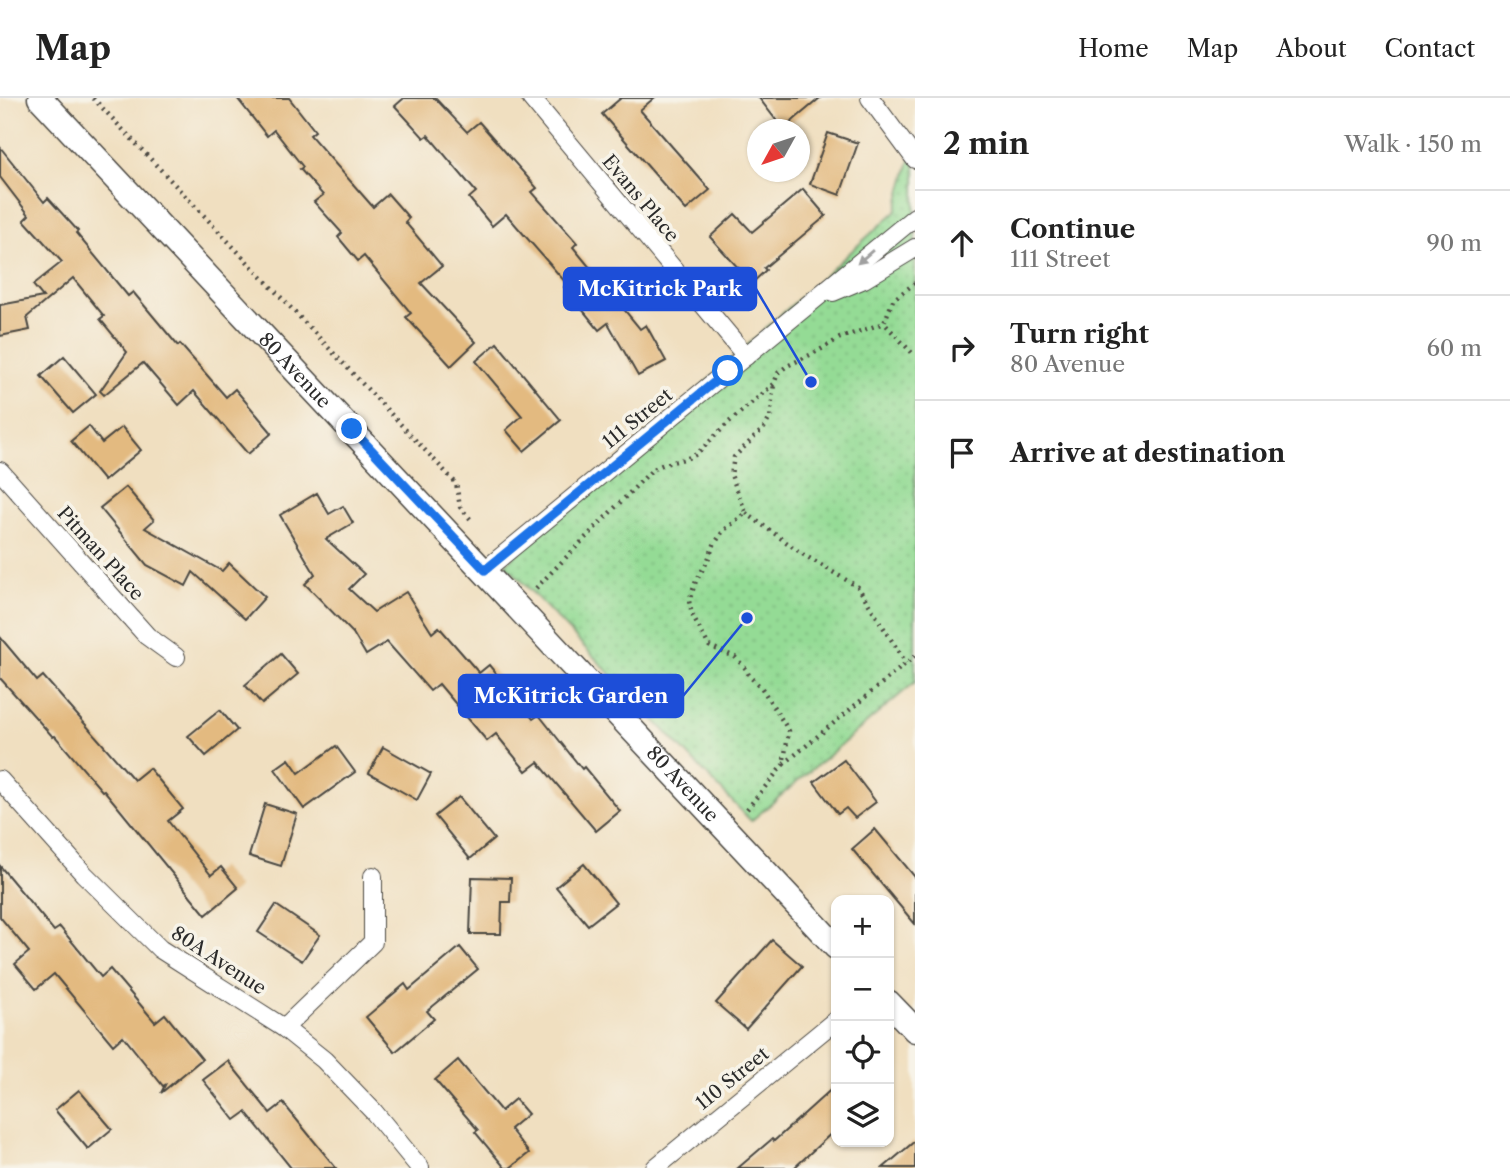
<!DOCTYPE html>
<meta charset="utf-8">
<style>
body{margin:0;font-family:"Libre Caslon Text",serif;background:#f2f2f2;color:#222}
.controls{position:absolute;right:21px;bottom:21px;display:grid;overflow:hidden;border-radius:14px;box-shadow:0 2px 5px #0004}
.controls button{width:63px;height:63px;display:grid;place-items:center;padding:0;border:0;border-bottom:2px solid #e0e0e0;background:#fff;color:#222;font:35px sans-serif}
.compass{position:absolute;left:747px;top:21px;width:63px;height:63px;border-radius:50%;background:#fff;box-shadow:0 2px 5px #0004;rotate:230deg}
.stop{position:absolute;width:21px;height:21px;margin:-16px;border:5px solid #1a73e8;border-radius:50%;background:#fff}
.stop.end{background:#1a73e8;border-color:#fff;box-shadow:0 2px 7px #0008}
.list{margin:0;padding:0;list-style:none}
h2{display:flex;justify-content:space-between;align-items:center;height:91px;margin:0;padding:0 28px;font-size:30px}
h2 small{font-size:23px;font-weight:400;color:#767676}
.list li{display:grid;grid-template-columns:46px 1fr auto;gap:21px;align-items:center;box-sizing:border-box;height:105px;padding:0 28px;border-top:2px solid #e0e0e0}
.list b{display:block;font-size:26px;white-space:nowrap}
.list p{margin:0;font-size:23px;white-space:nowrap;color:#767676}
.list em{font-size:23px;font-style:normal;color:#767676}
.icon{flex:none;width:38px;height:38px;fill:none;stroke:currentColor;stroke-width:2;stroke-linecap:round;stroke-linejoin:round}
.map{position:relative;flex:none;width:915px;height:1070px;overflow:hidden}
header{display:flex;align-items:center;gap:42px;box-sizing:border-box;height:98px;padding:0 35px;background:#fff;border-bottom:2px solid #e0e0e0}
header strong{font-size:33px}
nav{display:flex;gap:38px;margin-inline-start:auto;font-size:24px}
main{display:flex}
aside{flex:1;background:#fff}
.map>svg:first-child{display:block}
.park{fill:url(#park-dots);stroke:#608360;stroke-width:2}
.building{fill:#e3ba80}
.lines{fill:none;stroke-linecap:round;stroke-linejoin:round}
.street-casing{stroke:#494641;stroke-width:20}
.secondary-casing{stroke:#494641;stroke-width:27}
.path{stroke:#494641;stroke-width:4.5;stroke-dasharray:2 5;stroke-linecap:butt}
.street{stroke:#fff;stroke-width:18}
.secondary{stroke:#fff;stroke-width:24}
.oneway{fill:#a0a0a0}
.route{stroke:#1a73e8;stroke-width:9}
.labels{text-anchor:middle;stroke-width:7;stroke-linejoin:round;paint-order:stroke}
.street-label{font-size:19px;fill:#2b2b2b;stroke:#f7f3e8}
.leader{fill:none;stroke:#1d4ed8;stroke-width:2.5}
.callout-dot{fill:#1d4ed8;stroke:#f7f3e8;stroke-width:2.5}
.callout{fill:#1d4ed8;stroke:#1d4ed8;stroke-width:2.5}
.callout-label{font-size:21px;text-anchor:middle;font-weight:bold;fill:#fff}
</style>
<header>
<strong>Map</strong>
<nav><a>Home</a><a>Map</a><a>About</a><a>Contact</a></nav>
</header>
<main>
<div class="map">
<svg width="915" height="1070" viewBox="0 0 915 1070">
<defs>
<pattern id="park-dots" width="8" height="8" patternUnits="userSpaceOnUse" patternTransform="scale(1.75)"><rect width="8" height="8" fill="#94db95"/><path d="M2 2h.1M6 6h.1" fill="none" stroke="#80bc81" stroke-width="1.8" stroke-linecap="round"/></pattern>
</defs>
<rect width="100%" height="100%" fill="#f7f3e8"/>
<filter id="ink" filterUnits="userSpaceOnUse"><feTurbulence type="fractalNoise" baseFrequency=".0143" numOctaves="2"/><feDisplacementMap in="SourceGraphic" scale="14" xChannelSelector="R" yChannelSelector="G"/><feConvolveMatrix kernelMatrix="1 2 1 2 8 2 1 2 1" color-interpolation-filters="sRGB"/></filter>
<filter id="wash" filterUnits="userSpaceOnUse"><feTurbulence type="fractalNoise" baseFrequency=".00686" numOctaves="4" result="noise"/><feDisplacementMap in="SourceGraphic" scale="28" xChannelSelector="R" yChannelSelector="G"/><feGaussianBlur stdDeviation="1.57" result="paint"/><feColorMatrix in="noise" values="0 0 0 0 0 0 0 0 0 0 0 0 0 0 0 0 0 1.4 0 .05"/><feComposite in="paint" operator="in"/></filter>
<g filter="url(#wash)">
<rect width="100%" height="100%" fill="#f0dfc0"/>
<path class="park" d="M915 44V584L751 723 505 466 896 113Z"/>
<g id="blocks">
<g class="building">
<path d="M237 0H289L315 33 310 37 373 109 388 96 409 120 405 124 442 168 421 185 476 244 451 268 406 219 411 215 364 158 358 163 338 139 342 135 314 104 323 97 300 71 303 69 274 32 267 38Z"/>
<path d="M404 0H435L467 34 479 24 537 90 532 94 577 145 573 149 640 231 646 227 666 263 638 278 608 225 599 232 564 189 567 186 506 116 492 128 469 100 476 94 428 37 424 40 395 8Z"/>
<path d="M621 0H654L640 12 710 92 686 112 602 16Z"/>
<path d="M759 0H820L783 31Z"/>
<path d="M828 35 858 45 840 97 810 86Z"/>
<path d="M0 49 44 104 48 100 78 133 76 135 128 198 133 194 178 248 180 246 226 299 235 291 272 335 248 356 194 293 179 307 143 265 104 297 100 293 127 254 100 221 104 218 73 180 27 219 30 232 0 238V207L43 199 33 187 62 164 24 122 29 117 0 79Z"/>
<path d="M803 91 826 118 764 170 766 172 752 185 710 139 735 116 752 134Z"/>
<path d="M497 245 561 322 524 353 506 332 522 318 476 263Z"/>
<path d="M64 258 96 296 73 315 41 278Z"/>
<path d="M89 328 102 345 122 329 141 352 104 383 71 343Z"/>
<path d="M126 389 154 422 145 430 222 473 229 465 265 499 245 521 193 474 186 488 147 467 100 410Z"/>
<path d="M317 395 329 416 343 408 353 425 326 441 364 476 349 491 374 514 406 494 432 535 439 529 479 575 489 567 533 621 539 617 582 671 584 669 620 713 596 733 538 664 526 673 496 636 487 643 439 586 430 593 387 544 366 557 353 535 305 486 315 476 280 417Z"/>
<path d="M0 539 37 583 43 578 134 682 149 670 183 711 168 723 211 777 221 769 238 790 206 817 104 692 102 693 55 638 53 639 0 580Z"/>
<path d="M281 556 298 576 262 606 245 587Z"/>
<path d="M220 612 237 632 206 658 188 638Z"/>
<path d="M336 648 355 674 304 711 275 671 289 661 299 675Z"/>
<path d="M383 649 431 676 417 702 369 675Z"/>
<path d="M844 662 876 704 855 720 846 710 838 716 814 684Z"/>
<path d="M459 699 494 741 470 761 435 718Z"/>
<path d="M265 706 297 716 281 768 249 758Z"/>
<path d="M875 731 915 779V826L852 751Z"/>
<path d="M584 766 616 805 588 827 556 789Z"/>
<path d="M0 768 54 833 60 829 101 879 110 871 155 924 165 916 202 961 161 995 165 987 163 988 123 938 113 947 54 876 36 891 15 866 29 854 0 819Z"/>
<path d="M472 779 511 780 510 804H502L501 836H470Z"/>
<path d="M276 807 320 837 302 863 258 834Z"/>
<path d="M772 842 802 868 746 931 716 905Z"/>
<path d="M460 849 478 871 427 913 434 921 395 954 366 919 405 886 409 892Z"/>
<path d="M458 962 501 1013 515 1001 528 1016 510 1031 529 1055 510 1070H505L475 1034 478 1032 435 982Z"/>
<path d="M228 963 270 1015 283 1005 336 1070H291L246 1014 235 1022 203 982Z"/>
<path d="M836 987V1031L794 1070H738L772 1041 774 1043Z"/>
<path d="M79 992 112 1031 88 1051 55 1012Z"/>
<path d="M915 1043V1070H883Z"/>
</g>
</g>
</g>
<g filter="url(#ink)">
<use href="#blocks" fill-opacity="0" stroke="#494641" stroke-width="2"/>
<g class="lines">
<defs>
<g id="street">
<path d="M531 0 746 258"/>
<path d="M870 0 915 61"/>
<path d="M833 194 864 181 915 150"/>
<path d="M0 373 147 538 176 559"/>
<path d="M485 472 915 119"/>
<path d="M0 682 84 776 160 851 284 930 324 962 374 1014 420 1070"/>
<path d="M284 930 373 844V778"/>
<path d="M655 1070 836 922"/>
</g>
<g id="secondary">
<path id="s1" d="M40 0 836 849"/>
<path d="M889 905 915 932"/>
</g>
</defs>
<use href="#street" class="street-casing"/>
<use href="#secondary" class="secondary-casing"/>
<g class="path">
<path d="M93 0 456 385 460 409 473 424"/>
<path d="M915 185 893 202 884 225 915 258"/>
<path d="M746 415 804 457 858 489 906 565"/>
<path d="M536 490 651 373C666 362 685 364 698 355L729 324 774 286 778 275 787 268 818 253 840 240 884 225"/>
<path d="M784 666 915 558"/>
<path d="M747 711 783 667 789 633 761 589 750 579 746 571 735 559 709 548 692 517 689 503 696 483 707 464 714 447 723 433 746 415 731 377 734 359 764 330 770 320 774 286"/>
</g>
<use href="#street" class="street"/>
<use href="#secondary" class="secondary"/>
</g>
<defs><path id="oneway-solid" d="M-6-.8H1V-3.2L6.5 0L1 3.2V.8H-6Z" transform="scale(1.75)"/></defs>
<use class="oneway" href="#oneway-solid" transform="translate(865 159) rotate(139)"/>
</g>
<g class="lines" filter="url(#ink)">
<path class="route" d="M352 331 485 472 728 273"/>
</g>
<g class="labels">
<g class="street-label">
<text transform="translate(641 100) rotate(50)" y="7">Evans Place</text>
<text dy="7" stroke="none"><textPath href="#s1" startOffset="373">80 Avenue</textPath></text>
<text transform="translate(637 320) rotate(-39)" y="7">111 Street</text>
<text transform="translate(101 455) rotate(48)" y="7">Pitman Place</text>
<text dy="7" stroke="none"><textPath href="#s1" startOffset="940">80 Avenue</textPath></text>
<text transform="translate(219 862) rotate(33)" y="7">80A Avenue</text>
<text transform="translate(732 980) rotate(-39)" y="7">110 Street</text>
</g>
</g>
<path class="leader" d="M811 284L756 191M747 520L683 598"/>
<g class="callout-dot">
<circle cx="811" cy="284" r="7"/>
<circle cx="747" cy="520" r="7"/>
</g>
<g class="callout">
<rect x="564" y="170" width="192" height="42" rx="7"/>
<rect x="459" y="577" width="224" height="42" rx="7"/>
</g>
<g class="callout-label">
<text x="660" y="198">McKitrick Park</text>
<text x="571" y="605">McKitrick Garden</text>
</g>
</svg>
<div class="controls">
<button>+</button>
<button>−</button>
<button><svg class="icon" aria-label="locate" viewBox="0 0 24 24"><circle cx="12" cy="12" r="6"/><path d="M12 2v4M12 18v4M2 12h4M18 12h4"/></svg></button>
<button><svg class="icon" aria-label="layers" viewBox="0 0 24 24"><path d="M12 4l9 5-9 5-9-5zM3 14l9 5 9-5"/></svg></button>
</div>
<svg class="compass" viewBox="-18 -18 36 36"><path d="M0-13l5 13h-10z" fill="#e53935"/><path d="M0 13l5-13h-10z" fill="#767676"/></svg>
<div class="stop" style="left:728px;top:273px"></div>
<div class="stop end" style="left:352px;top:331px"></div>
</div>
<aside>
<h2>2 min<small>Walk · 150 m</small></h2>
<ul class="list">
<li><svg class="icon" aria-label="ahead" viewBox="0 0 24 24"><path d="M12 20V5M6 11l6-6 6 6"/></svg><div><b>Continue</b><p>111 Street</p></div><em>90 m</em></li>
<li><svg class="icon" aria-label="right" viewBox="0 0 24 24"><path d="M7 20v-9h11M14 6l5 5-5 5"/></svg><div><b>Turn right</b><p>80 Avenue</p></div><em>60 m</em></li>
<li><svg class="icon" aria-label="arrive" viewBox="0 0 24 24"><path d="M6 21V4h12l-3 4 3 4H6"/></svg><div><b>Arrive at destination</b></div></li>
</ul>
</aside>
</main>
